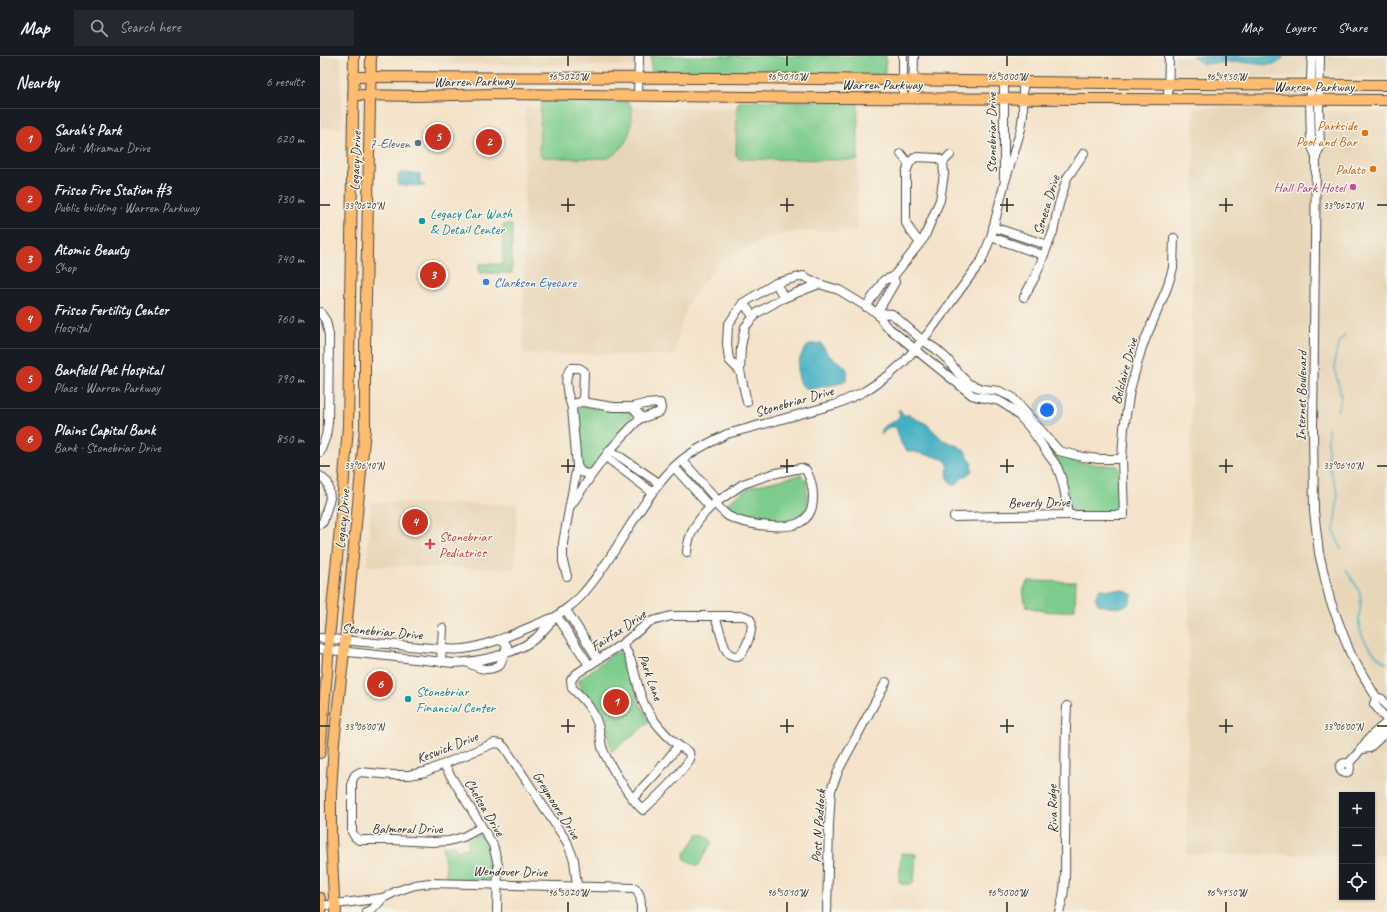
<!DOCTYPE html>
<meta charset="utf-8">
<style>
body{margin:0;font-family:Caveat,sans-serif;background:#242831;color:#f1f3f6}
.controls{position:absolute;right:12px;bottom:12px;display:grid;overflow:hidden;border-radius:0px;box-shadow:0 1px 3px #0004}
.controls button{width:36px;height:36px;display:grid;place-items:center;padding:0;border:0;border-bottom:1px solid #363941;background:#171b24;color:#f1f3f6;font:20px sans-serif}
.you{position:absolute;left:727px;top:354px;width:14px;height:14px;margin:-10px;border:3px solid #fff;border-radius:50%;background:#1a73e8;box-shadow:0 0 0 6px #1a73e833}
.badge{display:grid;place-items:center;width:26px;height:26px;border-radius:50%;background:#c8321e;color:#fff;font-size:13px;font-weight:700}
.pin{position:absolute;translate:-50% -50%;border:2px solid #fff;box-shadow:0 1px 4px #0006}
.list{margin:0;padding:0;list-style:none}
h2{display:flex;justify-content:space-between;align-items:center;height:52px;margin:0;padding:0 16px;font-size:17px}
h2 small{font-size:13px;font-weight:400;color:#9ea1a6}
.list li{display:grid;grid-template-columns:26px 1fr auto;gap:12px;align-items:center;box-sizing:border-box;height:60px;padding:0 16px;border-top:1px solid #363941}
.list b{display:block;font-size:15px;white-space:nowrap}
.list p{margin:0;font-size:13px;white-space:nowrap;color:#9ea1a6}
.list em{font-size:13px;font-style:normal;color:#9ea1a6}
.icon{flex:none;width:22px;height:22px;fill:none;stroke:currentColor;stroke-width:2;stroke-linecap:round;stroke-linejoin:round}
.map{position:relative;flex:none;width:1067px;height:856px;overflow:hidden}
header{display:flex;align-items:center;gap:24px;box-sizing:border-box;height:56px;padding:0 20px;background:#171b24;border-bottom:1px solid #363941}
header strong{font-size:19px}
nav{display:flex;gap:22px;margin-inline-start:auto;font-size:14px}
.search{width:280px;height:36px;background:#242831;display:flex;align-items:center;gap:10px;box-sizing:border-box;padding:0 14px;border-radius:0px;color:#9ea1a6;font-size:15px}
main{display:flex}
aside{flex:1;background:#171b24}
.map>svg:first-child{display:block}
.built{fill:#e7d5b7}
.green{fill:#7dcc8d;stroke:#547c5c}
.water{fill:#45b0c3;stroke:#386e77}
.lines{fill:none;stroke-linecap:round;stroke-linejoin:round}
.stream{stroke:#45b0c3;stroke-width:1.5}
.minor-casing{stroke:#494743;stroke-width:10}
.major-casing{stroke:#494743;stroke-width:12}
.minor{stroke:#fff;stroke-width:8}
.major{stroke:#febc70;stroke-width:10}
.ticks{fill:none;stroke:#2b2b2b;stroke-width:1.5}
.food-dot{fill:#e8710a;stroke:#f7f3e8;stroke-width:1.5}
.service-dot{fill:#5c6f8a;stroke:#f7f3e8;stroke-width:1.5}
.hotel-dot{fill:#d1479c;stroke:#f7f3e8;stroke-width:1.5}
.culture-dot{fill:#0f9aa8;stroke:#f7f3e8;stroke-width:1.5}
.shop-dot{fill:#3f7fe0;stroke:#f7f3e8;stroke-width:1.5}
.health-dot{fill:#e0444e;stroke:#f7f3e8;stroke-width:1.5}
.labels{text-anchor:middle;stroke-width:3;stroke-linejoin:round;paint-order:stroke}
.street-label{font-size:14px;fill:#2b2b2b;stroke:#f7f3e8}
.food-label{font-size:14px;fill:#c56008;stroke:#f7f3e8;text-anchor:end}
.service-label{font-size:14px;fill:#4e5e75;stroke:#f7f3e8;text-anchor:end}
.hotel-label{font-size:14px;fill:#b23c85;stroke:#f7f3e8;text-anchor:end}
.culture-label{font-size:14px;fill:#0d838f;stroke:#f7f3e8;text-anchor:start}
.shop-label{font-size:14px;fill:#366cbe;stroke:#f7f3e8;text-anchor:start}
.health-label{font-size:14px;fill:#be3a42;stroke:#f7f3e8;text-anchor:start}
.ticks-label{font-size:10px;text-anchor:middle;fill:#2b2b2b;stroke:#f7f3e8;stroke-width:3;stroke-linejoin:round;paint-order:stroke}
</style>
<header>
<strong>Map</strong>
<div class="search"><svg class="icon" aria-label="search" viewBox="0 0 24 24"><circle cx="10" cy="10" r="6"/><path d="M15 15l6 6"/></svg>Search here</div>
<nav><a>Map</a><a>Layers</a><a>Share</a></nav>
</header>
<main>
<aside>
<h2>Nearby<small>6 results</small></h2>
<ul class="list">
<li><span class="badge">1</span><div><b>Sarah's Park</b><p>Park · Miramar Drive</p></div><em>620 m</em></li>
<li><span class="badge">2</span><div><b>Frisco Fire Station #3</b><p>Public building · Warren Parkway</p></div><em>730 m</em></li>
<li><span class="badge">3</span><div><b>Atomic Beauty</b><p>Shop</p></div><em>740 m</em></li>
<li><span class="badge">4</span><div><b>Frisco Fertility Center</b><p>Hospital</p></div><em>760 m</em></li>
<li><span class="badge">5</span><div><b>Banfield Pet Hospital</b><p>Place · Warren Parkway</p></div><em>790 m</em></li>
<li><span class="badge">6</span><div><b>Plains Capital Bank</b><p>Bank · Stonebriar Drive</p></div><em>850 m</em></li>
</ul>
</aside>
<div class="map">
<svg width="1067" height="856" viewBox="0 0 1067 856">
<rect width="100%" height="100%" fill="#f7f3e8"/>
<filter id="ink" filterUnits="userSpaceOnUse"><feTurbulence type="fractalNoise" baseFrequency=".025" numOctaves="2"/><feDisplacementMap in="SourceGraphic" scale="8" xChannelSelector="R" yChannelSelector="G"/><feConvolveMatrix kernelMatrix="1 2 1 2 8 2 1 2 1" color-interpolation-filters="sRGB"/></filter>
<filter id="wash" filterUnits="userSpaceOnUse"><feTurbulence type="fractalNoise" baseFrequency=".012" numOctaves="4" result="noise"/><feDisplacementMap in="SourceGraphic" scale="16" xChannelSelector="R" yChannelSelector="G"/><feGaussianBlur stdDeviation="0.9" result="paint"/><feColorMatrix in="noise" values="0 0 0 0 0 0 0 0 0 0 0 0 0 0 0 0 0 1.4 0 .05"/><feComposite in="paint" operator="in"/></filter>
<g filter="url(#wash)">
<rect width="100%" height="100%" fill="#f4e3ca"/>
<g class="built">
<path d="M0 0H21L22 72H0Z"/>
<path d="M75 0H326L313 10 131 8Z"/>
<path d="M855 0H1067V22L855 19Z"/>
<path d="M205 51 538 53 537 175H481L461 178 441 185 418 195 400 207 385 224 370 244 361 268 354 299 203 298Z"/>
<path d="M874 51 1067 56V798H1052V739H1022V798L867 799Z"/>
<path d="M51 446 197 449 195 513 47 510Z"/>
</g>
<g class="green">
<path d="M331 0H566L565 17 562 19 359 18 331 15Z"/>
<path d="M225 43 281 44 308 46C314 52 312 60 311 67 311 81 301 96 288 102 284 103 228 102 222 101L219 97 221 48 223 44Z"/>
<path d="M420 45H538V104L419 103 416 99 417 49Z"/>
<path d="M183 169H192V217H159V208H183Z"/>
<path d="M259 350 311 356 312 362 311 367 271 413C265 415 264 414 260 410L254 355Z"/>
<path d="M734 393 749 403 760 407 798 410 799 453 795 458 754 457 750 453 744 417 732 395Z"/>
<path d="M481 419 486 424 488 452 484 461 466 468 430 464 418 460 406 448 430 431Z"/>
<path d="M709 525 756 526 755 553C739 558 722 556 706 550 704 542 701 530 709 525Z"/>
<path d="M298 596 304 599 307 605 318 645 330 666 291 696C288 673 281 646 260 634L258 628 260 623 293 598Z"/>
<path d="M159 778 163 779C169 792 176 807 173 821L170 824 126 823 123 790 135 789 137 795 149 791 147 784Z"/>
<path d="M378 778C384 777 390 781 392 786L379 809H375L365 803 364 799Z"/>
<path d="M581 797 596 798 594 826 592 828H581L579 824Z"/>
</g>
<g class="water">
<path d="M872 0H964L962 3 956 8 947 9 921 6 882 8Z"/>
<path d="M81 117 100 118V126L105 130 78 129V119Z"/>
<path d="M500 286C503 289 504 293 507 297 515 307 533 308 526 324L517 328 487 334C472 324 477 297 490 288H499Z"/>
<path d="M579 353 584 359H590L596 363 607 368 623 384 638 390 645 395 651 405 652 415 640 424 636 429H632C626 423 627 415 628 408L623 403 612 400 585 394 581 387 576 371H569L561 379V373C566 368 573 367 579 361L580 358 578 356Z"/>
<path d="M780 533 803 534 813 539 809 548C798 554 789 552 778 548L775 541Z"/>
</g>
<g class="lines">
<g class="stream">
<path d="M1017 355C1026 337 1016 328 1015 311 1014 299 1018 288 1025 278"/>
<path d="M1008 372V407L1018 437 1014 475 1021 493"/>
<path d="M1026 513C1030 522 1037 528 1040 538 1042 546 1040 554 1039 562 1038 582 1052 597 1067 608"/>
</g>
</g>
</g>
<g filter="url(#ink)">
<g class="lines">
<defs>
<g id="minor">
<path d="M992 0 990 43 991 89 996 100"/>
<path d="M1000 0 999 55 1000 91 996 100 993 372 994 455 999 497 1010 544 1031 599 1056 641 1054 648 1067 664"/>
<path d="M318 40 319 0"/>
<path d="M583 42V0"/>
<path d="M593 42 594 0"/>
<path d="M848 43 849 0"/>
<path d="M581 98 589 108"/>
<path d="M623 106 630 99"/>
<path d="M684 122V25"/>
<path d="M673 171 727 189"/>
<path d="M671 181 723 199"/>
<path d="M573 221 604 182 620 144 624 118 623 106 618 102 595 101 589 108 586 117V167L590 174 600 187"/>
<path d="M456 227 464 242"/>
<path d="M704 241 716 219 733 176 739 148 747 122 764 97"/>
<path d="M423 247 434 261"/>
<path d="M0 256 6 265 9 279 8 367 6 380 0 396"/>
<path d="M420 315 409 304 407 288 408 269 423 247 456 227 483 220 499 228 519 234 557 257 575 226 573 221 564 224 546 251"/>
<path d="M263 346 293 351H312L319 358V363L290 394 273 417 267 418 261 416 257 410 252 352 256 347Z"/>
<path d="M427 346 420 315 421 291 425 271 437 257 461 243 499 228"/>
<path d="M312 351 324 348 340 347 341 352 340 356 319 363"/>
<path d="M252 352C248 340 242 322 251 312H259L264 315 263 346"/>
<path d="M290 394 339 427"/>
<path d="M286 401 332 436"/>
<path d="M362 404 398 445"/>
<path d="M354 411 390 451"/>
<path d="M481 412 486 414C490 421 493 432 493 441 493 468 473 472 450 470 435 469 421 467 408 460 403 456 399 452 395 447L423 428 452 418Z"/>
<path d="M0 420 8 427 10 442 3 466 0 468"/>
<path d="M252 448 273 417"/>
<path d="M748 459C746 443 744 426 737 411 735 406 731 403 728 398 715 378 701 356 679 345 671 342 660 342 652 339L565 269 557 257 572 258 602 284 616 293 628 304 638 317 649 328 662 333 679 335 692 341 739 395 763 401 779 403H802"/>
<path d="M634 461 748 459H804L802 403 804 372 810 334 822 291 847 232 853 212 854 182"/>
<path d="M367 496C368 477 380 460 395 447"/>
<path d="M247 520 243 506V487L257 410"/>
<path d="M246 554 278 603"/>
<path d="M237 560 269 609"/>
<path d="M395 560H424C427 561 430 562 431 565 434 572 425 598 418 600 415 601 412 599 409 598L405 592Z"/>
<path d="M0 582 122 593C129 593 137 594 144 593 176 588 205 572 235 561"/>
<path d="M302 588C313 603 315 620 320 637 326 659 349 686 369 696L370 703C357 722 340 738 323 754 311 744 287 706 282 691 281 685 280 679 279 673 275 656 265 644 252 632L251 624 256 618 302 588 329 566 351 560H395"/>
<path d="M0 593 133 607C159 606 196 598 216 582 224 575 230 566 237 560 245 553 254 548 261 540 296 501 316 450 353 412 369 396 387 388 407 378L517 348 545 335 568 320 584 306 610 275 662 204 671 181 684 129 701 73 703 59V25"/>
<path d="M121 606 123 572"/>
<path d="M148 607C161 613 167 616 180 609L187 590 184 586 178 584"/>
<path d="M1056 641 1062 643 1067 650"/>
<path d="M1042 693 1049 692 1067 675"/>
<circle cx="1025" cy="712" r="5"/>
<path d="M1028 708C1034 702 1039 696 1044 689 1049 680 1060 673 1067 666"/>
<path d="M124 709 173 789 178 809 177 856"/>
<path d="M313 742 339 714 358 690"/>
<path d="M162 771 143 781 129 785 112 786 72 784H39L35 781 32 776V725L35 719 40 716 73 719H89L105 716 174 687 181 688 185 692 247 786 254 804 257 830"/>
<path d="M0 850 63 842 77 835 95 829 110 827 315 832C322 839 321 847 321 856"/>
<path d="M47 856 53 853 63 842"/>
<path d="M507 856 509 769 511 734 519 713 566 626"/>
<path d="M739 856C747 834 745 808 745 786 746 740 744 695 747 650"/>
</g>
<g id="major">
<path d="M33 21 412 22 866 28 1067 29"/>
<path d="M33 39 99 40 173 38 510 42 1067 44"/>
<path d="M0 697 7 617 9 583 20 472 28 371 34 0"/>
<path d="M0 842 1 856"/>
<path d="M16 856 14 841 11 782V738L14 686 24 596 45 373V290L51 0"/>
</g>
</defs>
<use href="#minor" class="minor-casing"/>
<use href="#major" class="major-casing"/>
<use href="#minor" class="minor"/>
<use href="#major" class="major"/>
</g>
</g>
<path class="ticks" d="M248 0V10M467 0V10M687 0V10M906 0V10M248 142V156M467 142V156M687 142V156M906 142V156M0 149H10M241 149H255M460 149H474M680 149H694M899 149H913M1057 149H1067M248 403V417M467 403V417M687 403V417M906 403V417M0 410H10M241 410H255M460 410H474M680 410H694M899 410H913M1057 410H1067M248 663V677M467 663V677M687 663V677M906 663V677M0 670H10M241 670H255M460 670H474M680 670H694M899 670H913M1057 670H1067M248 846V856M467 846V856M687 846V856M906 846V856"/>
<g class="food-dot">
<circle cx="1045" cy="77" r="4"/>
<circle cx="1053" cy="113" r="4"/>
</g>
<circle class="service-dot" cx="98" cy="87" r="4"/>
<circle class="hotel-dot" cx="1033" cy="131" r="4"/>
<g class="culture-dot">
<circle cx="102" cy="165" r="4"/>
<circle cx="88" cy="643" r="4"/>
</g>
<circle class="shop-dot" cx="166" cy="226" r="4"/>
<path class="health-dot" d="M108 482h4v4h4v4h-4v4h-4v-4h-4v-4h4z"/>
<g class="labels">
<g class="street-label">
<text transform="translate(154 25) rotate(-1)" y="5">Warren Parkway</text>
<text x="562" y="33">Warren Parkway</text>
<text x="994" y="35">Warren Parkway</text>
<text transform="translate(671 77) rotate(-90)" y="5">Stonebriar Drive</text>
<text transform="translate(35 105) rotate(-88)" y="5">Legacy Drive</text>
<text transform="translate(726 149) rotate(-73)" y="5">Seneca Drive</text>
<text transform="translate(804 315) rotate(-75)" y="5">Belclaire Drive</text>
<text transform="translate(981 340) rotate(-89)" y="5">Internet Boulevard</text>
<text transform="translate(474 345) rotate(-16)" y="5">Stonebriar Drive</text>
<text transform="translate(719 446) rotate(-1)" y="5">Beverly Drive</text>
<text transform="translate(22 463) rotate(-85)" y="5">Legacy Drive</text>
<text transform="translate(298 574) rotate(-34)" y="5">Fairfax Drive</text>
<text transform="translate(62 575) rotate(5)" y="5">Stonebriar Drive</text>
<text transform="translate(331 621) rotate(70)" y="5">Park Lane</text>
<text transform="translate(127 691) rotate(-21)" y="5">Keswick Drive</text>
<text transform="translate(237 749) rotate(58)" y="5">Greymoore Drive</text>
<text transform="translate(165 751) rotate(59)" y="5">Chelsea Drive</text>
<text transform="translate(732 753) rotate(-91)" y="5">Riva Ridge</text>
<text transform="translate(498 770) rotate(-86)" y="5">Post N Paddock</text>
<text x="87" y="777">Balmoral Drive</text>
<text transform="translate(190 815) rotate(1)" y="5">Wendover Drive</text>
</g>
<g class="food-label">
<text x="1037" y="74">Parkside<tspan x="1037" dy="16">Pool and Bar</tspan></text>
<text x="1045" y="118">Palato</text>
</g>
<g class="service-label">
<text x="90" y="92">7-Eleven</text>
</g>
<g class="hotel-label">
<text x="1025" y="136">Hall Park Hotel</text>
</g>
<g class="culture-label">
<text x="110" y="162">Legacy Car Wash<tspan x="110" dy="16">&amp; Detail Center</tspan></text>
<text x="96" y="640">Stonebriar<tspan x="96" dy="16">Financial Center</tspan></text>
</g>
<g class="shop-label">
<text x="174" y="231">Clarkson Eyecare</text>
</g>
<g class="health-label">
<text x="119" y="485">Stonebriar<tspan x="119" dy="16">Pediatrics</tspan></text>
</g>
</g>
<g class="ticks-label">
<text x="248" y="24">96°50'20"W</text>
<text x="467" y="24">96°50'10"W</text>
<text x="687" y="24">96°50'00"W</text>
<text x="906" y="24">96°49'50"W</text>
<text x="44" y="153">33°06'20"N</text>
<text x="1023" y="153">33°06'20"N</text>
<text x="44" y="413">33°06'10"N</text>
<text x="1023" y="413">33°06'10"N</text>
<text x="44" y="674">33°06'00"N</text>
<text x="1023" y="674">33°06'00"N</text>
<text x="248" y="840">96°50'20"W</text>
<text x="467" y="840">96°50'10"W</text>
<text x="687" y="840">96°50'00"W</text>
<text x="906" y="840">96°49'50"W</text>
</g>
</svg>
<div class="controls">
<button>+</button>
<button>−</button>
<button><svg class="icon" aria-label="locate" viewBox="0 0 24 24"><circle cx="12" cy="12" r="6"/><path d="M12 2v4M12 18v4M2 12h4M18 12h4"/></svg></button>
</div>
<div class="you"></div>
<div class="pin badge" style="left:296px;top:646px">1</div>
<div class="pin badge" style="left:169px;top:86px">2</div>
<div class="pin badge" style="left:113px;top:219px">3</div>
<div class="pin badge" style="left:95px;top:466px">4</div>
<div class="pin badge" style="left:118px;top:81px">5</div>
<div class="pin badge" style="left:60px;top:628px">6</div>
</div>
</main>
